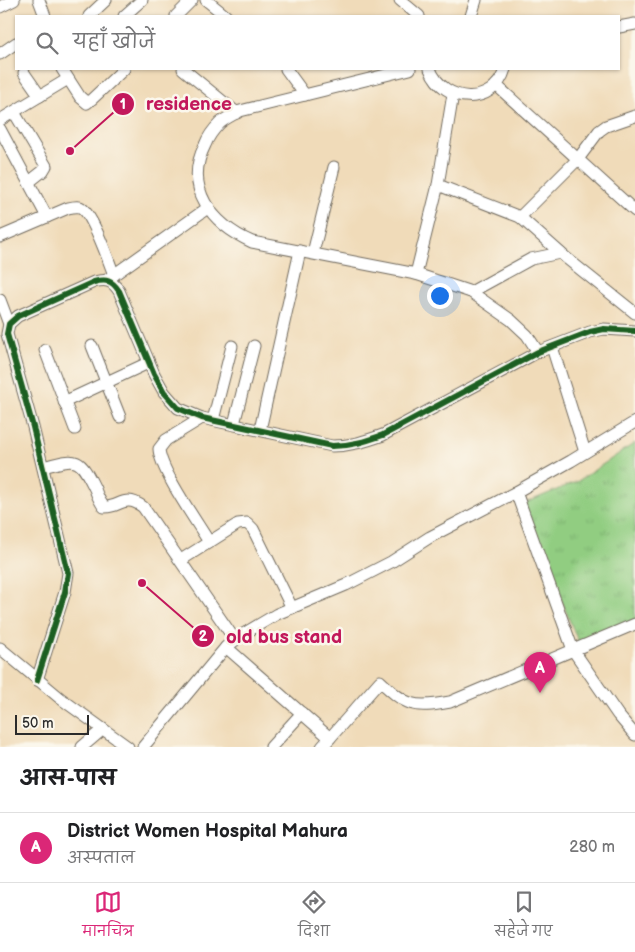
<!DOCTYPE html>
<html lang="hi">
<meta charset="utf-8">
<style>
body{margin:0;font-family:"Balsamiq Sans","Playpen Sans Deva",sans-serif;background:#f2f2f2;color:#202124}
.scale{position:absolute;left:15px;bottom:12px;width:74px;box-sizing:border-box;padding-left:5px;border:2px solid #2b2b2b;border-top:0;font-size:14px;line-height:18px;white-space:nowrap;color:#2b2b2b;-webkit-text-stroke:4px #fbf7ec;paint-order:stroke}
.you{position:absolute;left:439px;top:295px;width:18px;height:18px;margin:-12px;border:4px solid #fff;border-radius:50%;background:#1a73e8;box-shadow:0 0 0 8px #1a73e833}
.badge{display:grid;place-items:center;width:32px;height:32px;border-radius:50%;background:#db2777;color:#fff;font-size:16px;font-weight:700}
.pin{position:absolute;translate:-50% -41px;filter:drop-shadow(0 1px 2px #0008)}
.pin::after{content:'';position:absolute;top:26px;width:18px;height:15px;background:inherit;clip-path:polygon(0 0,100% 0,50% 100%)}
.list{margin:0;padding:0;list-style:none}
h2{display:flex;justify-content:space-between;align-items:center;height:65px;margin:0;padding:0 20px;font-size:21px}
h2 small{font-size:16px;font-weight:400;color:#757577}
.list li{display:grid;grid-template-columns:32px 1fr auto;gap:15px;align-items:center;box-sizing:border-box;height:70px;padding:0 20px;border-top:1px solid #e0e0e0}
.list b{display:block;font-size:19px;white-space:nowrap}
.list p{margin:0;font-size:16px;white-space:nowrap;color:#757577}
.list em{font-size:16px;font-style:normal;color:#757577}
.icon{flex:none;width:28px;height:28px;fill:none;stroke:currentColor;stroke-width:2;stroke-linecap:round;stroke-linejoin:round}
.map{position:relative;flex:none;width:635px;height:747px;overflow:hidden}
.search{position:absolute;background:#fff;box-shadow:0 1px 4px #0004;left:15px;right:15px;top:15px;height:55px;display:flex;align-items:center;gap:12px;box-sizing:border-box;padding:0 18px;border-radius:0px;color:#757577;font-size:19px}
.sheet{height:135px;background:#fff}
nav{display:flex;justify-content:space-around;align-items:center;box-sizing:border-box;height:70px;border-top:1px solid #e0e0e0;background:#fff;font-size:14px;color:#757577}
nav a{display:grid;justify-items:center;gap:2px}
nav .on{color:#db2777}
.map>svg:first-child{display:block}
.grass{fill:url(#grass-tufts);stroke:#5e7c56}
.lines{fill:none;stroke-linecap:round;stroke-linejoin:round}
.minor-casing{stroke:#70695d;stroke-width:13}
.minor{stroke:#fff;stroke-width:11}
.cycleway-casing{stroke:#fbf7ec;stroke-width:9}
.cycleway{stroke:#1b5e20;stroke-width:6}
.leader{fill:none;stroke:#c2185b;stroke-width:2}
.callout-dot{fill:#c2185b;stroke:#fbf7ec;stroke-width:2}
.mark-label{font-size:15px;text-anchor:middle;font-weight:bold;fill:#fff}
.callout-label{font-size:19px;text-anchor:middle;font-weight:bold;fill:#c2185b;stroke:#fbf7ec;stroke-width:5;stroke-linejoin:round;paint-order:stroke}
</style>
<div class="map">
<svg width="635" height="747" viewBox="0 0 635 747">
<defs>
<pattern id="grass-tufts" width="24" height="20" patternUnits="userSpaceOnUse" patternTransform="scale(1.25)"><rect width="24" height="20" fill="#91cd81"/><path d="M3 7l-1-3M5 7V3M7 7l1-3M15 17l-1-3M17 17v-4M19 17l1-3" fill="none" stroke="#7db070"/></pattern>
</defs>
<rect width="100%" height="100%" fill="#fbf7ec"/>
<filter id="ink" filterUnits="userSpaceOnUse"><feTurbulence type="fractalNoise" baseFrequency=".02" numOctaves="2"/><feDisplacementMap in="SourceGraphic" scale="10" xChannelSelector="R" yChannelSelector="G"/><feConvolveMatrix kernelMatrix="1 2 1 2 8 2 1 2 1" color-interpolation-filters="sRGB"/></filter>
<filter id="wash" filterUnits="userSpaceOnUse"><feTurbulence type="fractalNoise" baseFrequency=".0096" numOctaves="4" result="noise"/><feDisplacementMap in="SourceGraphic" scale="20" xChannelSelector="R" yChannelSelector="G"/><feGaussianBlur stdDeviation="1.12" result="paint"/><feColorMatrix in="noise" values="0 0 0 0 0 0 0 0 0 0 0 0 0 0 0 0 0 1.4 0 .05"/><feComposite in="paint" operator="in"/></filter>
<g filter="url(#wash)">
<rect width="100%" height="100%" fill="#f0dbb9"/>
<path class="grass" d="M635 443V621L579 644 523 504 578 481Z"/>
</g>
<g filter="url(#ink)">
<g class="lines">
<defs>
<g id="minor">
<path d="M39 0 45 16"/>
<path d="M206 0 226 16"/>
<path d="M400 0 419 16"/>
<path d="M0 7 14 0"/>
<path d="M89 16 106 0"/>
<path d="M124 16 142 0"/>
<path d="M176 16 192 0"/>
<path d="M471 16 476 0"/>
<path d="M619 27 635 24"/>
<path d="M0 54 16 43"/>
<path d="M62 69 80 97 87 103 92 99 124 69"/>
<path d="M183 69 237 113"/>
<path d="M286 69 305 95"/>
<path d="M410 69 240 111C234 114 226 118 220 123 214 129 208 137 205 145 183 188 212 224 252 242L416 274 471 292 511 320 527 335 538 352"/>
<path d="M430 69C444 104 494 107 505 69"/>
<path d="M24 73 40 96"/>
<path d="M496 85 635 211"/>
<path d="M14 112 46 166 43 171 29 182"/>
<path d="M0 120 68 79"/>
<path d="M0 129 47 217"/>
<path d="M438 185 520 217 565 257 635 313"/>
<path d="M520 217 578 159 599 131 606 126 635 116"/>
<path d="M0 237 68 208C72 207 76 206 80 207 92 212 109 262 114 275"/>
<path d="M313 253 334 167"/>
<path d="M416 274 438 185 453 94"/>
<path d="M108 279 209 207"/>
<path d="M471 292 531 259 560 253"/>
<path d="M0 300 9 324"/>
<path d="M92 346 120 417"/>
<path d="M552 347 585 452"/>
<path d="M45 350 75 429"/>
<path d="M64 402 148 363"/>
<path d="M202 418 166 440 159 449C160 470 197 522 209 542"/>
<path d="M213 420 232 346"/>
<path d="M635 422 571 461 516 492 573 650 618 715 635 735"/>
<path d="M234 424 254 346"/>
<path d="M260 430 300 251"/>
<path d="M43 467C77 458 79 456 95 489 97 495 100 502 104 507 120 508 124 493 143 507L235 640"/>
<path d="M181 560 238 524 247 523 253 529 292 608"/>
<path d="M226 647 330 738"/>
<path d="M0 648 60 698 128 747"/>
<path d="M37 680 65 592 68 573 33 427 7 334 9 324 18 316 94 282C106 279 112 280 119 291L154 374 164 392 178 408 202 418 332 446C351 446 366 441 383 435L538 352 590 332 604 329 635 331"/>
<path d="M82 747 103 729"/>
<path d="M143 747 226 647 245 633 277 614 346 585 391 562 430 537 516 492"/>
<path d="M271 747 302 713"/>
<path d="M322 747 380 681C407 706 413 709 450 702L635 624"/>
</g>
</defs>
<use href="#minor" class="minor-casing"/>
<use href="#minor" class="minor"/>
<defs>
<path id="cycleway" d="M37 680 65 592 68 573 33 427 7 334 9 324 18 316 94 282C106 279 112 280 119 291L154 374 164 392 178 408 202 418 332 446C351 446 366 441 383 435L538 352 590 332 604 329 635 331"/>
</defs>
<use href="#cycleway" class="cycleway-casing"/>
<use href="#cycleway" class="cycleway"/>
</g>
</g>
<path class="leader" d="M70 151L123 104M142 583L203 636"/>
<g class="callout-dot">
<circle cx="70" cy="151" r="5"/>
<circle cx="142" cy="583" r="5"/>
<circle cx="123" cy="104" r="12"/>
<circle cx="203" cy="636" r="12"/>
</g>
<g class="mark-label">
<text x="123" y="109">1</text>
<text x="203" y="641">2</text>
</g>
<g class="callout-label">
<text x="189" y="110">residence</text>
<text x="284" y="643">old bus stand</text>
</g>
</svg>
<div class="scale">50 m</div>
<div class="you"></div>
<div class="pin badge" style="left:540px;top:693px">A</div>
<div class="search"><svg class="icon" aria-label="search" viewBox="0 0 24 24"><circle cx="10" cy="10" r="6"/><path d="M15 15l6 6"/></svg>यहाँ खोजें</div>
</div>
<section class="sheet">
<h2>आस-पास<small></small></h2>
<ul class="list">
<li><span class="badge">A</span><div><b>District Women Hospital Mahura</b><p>अस्पताल</p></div><em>280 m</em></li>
</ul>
</section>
<nav>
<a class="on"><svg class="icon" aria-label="map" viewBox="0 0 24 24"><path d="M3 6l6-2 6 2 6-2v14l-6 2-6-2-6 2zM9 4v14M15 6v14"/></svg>मानचित्र</a>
<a><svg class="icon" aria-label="directions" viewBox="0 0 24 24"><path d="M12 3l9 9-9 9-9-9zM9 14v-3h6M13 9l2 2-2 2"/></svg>दिशा</a>
<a><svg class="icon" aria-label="saved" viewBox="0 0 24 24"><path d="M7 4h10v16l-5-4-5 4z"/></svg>सहेजे गए</a>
</nav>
